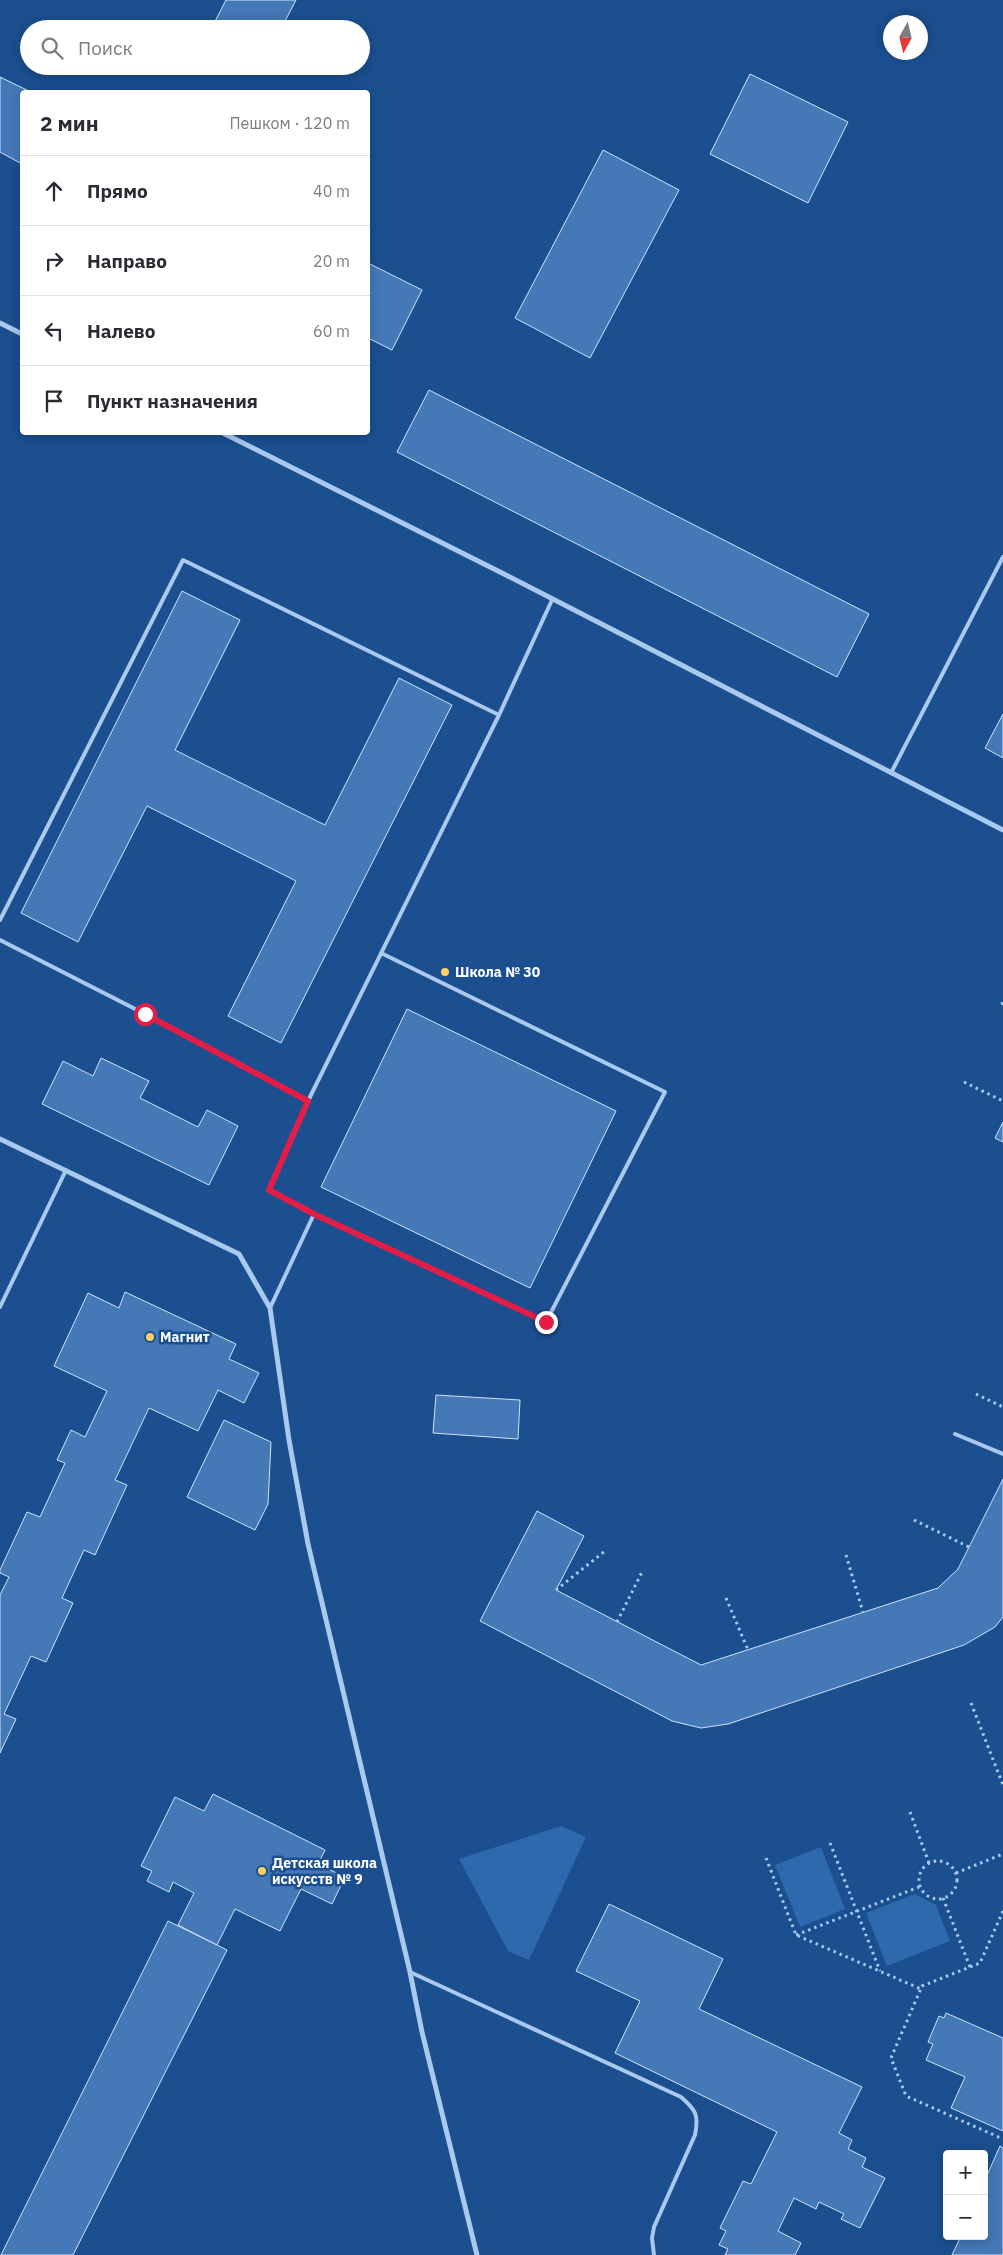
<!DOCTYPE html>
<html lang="ru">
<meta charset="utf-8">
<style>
body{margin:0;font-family:"IBM Plex Sans",sans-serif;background:#f7f7f7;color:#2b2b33}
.controls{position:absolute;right:15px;bottom:15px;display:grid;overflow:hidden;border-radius:5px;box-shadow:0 2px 12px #0003}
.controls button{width:45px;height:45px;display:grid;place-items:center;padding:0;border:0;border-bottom:1px solid #e1e1e2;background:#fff;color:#2b2b33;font:25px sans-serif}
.compass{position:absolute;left:883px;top:15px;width:45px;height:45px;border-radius:50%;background:#fff;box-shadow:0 2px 12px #0003;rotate:188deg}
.stop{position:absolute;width:15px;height:15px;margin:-11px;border:4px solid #e11d48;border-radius:50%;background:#fff}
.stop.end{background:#e11d48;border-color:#fff;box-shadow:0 1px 5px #0008}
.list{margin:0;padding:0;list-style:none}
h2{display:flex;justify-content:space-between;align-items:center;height:65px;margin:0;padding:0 20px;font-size:21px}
h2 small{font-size:16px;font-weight:400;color:#7c7c81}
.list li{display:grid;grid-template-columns:32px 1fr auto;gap:15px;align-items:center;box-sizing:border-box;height:70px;padding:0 20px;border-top:1px solid #e1e1e2}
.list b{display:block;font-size:19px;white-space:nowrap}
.list em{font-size:16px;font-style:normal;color:#7c7c81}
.icon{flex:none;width:28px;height:28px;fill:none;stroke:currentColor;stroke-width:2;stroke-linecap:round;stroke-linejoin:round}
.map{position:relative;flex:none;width:1003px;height:2255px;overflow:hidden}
.search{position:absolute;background:#fff;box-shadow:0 2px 12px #0003;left:20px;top:20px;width:350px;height:55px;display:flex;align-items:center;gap:12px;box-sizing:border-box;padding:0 18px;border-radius:28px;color:#7c7c81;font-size:19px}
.panel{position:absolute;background:#fff;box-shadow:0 2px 12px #0003;left:20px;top:90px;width:350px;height:345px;border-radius:5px}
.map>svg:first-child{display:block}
.green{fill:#2e69ad}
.building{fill:#4478b7;stroke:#cfe3fa}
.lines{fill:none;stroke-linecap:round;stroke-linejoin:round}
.path{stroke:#a9c9ee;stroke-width:3;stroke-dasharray:2.5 4;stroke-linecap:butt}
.service{stroke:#a9c9ee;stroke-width:4}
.minor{stroke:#a9c9ee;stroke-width:5}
.route{stroke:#e11d48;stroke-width:6}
.poi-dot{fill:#ffd166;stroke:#1b4f8f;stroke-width:2}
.labels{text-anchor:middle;stroke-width:5;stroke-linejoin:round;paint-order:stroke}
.poi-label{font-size:14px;font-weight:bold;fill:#fff;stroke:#1b4f8f;text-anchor:start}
</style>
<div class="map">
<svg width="1003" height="2255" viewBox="0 0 1003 2255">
<rect width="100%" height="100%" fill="#1b4f8f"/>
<g class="green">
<path d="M561 1826 586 1837 529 1960 508 1951 459 1859Z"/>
<path d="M821 1847 845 1909 800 1927 775 1865Z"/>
<path d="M915 1894 936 1905 950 1941 887 1966 866 1913Z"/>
</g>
<g class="building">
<path d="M226 0H296L283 25 287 27 286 29H211Z"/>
<path d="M750 74 848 122 808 203 710 154Z"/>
<path d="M0 77 31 92H22V164L0 152Z"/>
<path d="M603 150 679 190 590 358 515 318Z"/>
<path d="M368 263 422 290 392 350 368 338Z"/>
<path d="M429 390 869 614 837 677 397 452Z"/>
<path d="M182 591 240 620 175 750 325 825 399 678 452 705 281 1043 228 1016 296 881 147 806 78 942 21 913Z"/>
<path d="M1003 714V758L985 748Z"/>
<path d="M407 1009 616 1111 530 1288 321 1187Z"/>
<path d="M101 1058 149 1081 140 1098 198 1127 207 1110 238 1126 209 1185 42 1104 63 1061 93 1076Z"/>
<path d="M1003 1122V1142L995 1138Z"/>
<path d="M125 1292 236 1344 229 1359 259 1373 244 1403 218 1390 198 1431 149 1408 115 1480 127 1485 95 1555 84 1550 62 1598 73 1603 46 1662 31 1656 4 1714 16 1719 0 1753V1595L9 1577 0 1573V1570L27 1512 40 1517 65 1463 57 1460 71 1430 85 1437 107 1391 54 1366 88 1293 119 1308Z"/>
<path d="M436 1395 520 1400 518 1439 433 1433Z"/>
<path d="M224 1420 271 1442 268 1504 255 1530 187 1497Z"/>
<path d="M1003 1479V1617L995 1627 964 1645 728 1724 701 1728 672 1721 480 1621 537 1511 584 1536 556 1590 701 1665 938 1588 958 1569Z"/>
<path d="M213 1794 325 1850 318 1864 345 1877 332 1904 301 1889 280 1931 235 1909 217 1945 178 1925 194 1893 173 1882 169 1892 147 1881 152 1871 141 1866 175 1797 204 1811Z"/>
<path d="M609 1904 723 1959 699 2009 862 2087 839 2133 852 2140 848 2149 866 2158 862 2167 885 2178 860 2228 841 2219 844 2214 819 2202 816 2209 794 2198 778 2231 801 2243 795 2255H725L728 2249 719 2245 726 2231 720 2228 743 2181 751 2184 777 2132 615 2053 640 2001 576 1971Z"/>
<path d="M168 1921 227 1950 73 2255H1Z"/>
<path d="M946 2013 1003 2038V2131L951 2108 965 2077 926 2060 933 2044 928 2042 939 2016 944 2018Z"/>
<path d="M1000 2146 1003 2148V2255H952L961 2236H984V2182Z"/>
</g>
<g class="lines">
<g class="path">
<path d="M1001 1004 1003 1003"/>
<path d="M964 1082 1003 1101"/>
<path d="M976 1394 1003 1407"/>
<path d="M914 1520 969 1547"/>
<path d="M846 1555 863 1612"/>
<path d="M556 1590 605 1551"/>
<path d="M726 1598 748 1650"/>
<path d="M617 1622 643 1570"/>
<path d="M971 1703 1003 1785"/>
<path d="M910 1812 929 1863"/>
<path d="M830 1843 880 1971"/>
<path d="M766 1858 796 1935 921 1989"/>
<circle cx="938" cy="1880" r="19"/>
<path d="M956 1873 1003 1854"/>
<path d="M943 1898 970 1967"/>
<path d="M1003 1911 980 1963 922 1986 891 2058 906 2096 1003 2139"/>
<path d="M796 1935 919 1887"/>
</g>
<g class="service">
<path d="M499 715 552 600"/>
<path d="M891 773 1003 557"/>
<path d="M0 920 183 560 499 715 308 1101 145 1014 0 940"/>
<path d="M314 1214 546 1322 665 1092 381 953"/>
<path d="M0 1307 66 1170"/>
<path d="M270 1308 314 1214 269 1190 308 1101"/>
<path d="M955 1434 1003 1454"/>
<path d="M410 1972 681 2097C696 2110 699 2115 695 2135L654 2227 652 2238 654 2255"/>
</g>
<g class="minor">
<path d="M0 323 22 334"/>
<path d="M221 432 504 574 1003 830"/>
<path d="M0 1139 239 1254 270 1308 289 1440 308 1544 410 1972 422 2032 477 2255"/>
</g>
</g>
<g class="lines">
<path class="route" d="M145 1014 308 1101 269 1190 314 1214 546 1322"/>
</g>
<g class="poi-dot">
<circle cx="445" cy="972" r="5"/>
<circle cx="150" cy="1337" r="5"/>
<circle cx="262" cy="1871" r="5"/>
</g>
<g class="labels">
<g class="poi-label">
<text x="455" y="977">Школа № 30</text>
<text x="160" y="1342">Магнит</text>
<text x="272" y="1868">Детская школа<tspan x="272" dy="16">искусств № 9</tspan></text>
</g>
</g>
</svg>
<div class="controls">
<button>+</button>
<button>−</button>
</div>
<svg class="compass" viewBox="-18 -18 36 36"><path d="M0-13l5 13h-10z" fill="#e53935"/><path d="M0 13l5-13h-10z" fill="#7c7c81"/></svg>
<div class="stop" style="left:145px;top:1014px"></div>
<div class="stop end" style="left:546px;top:1322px"></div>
<div class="search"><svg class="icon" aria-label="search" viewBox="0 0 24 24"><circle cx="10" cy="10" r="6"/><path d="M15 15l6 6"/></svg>Поиск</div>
<section class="panel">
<h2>2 мин<small>Пешком · 120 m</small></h2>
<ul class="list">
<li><svg class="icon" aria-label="ahead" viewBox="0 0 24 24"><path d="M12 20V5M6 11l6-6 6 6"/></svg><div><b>Прямо</b></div><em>40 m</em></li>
<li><svg class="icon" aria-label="right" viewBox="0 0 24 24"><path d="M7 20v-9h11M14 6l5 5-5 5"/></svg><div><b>Направо</b></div><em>20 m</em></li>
<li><svg class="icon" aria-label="left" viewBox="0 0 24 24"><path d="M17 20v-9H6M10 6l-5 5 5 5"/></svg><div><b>Налево</b></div><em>60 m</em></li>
<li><svg class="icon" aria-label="arrive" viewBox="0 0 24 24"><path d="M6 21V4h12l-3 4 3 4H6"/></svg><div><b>Пункт назначения</b></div></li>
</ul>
</section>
</div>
